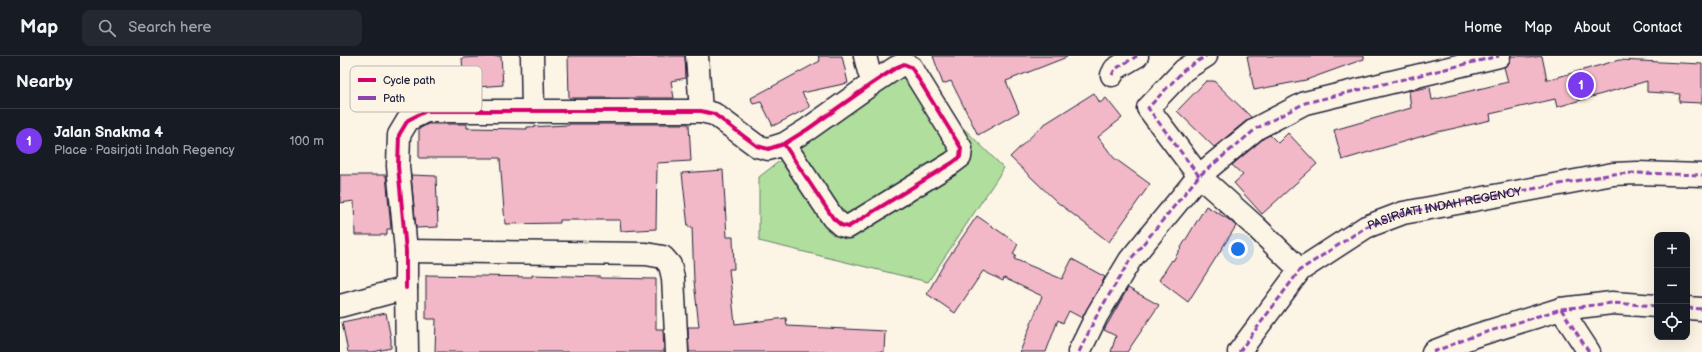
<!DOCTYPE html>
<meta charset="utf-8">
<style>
body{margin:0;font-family:"Balsamiq Sans",sans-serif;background:#242831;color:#f1f3f6}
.controls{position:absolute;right:12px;bottom:12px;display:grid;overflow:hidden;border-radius:8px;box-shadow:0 4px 16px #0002}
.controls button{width:36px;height:36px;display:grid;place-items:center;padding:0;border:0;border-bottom:1px solid #363941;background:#171b24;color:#f1f3f6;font:20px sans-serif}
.you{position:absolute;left:898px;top:193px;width:14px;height:14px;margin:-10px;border:3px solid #fff;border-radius:50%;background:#1a73e8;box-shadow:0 0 0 6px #1a73e833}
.badge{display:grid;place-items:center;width:26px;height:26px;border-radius:50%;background:#7c3aed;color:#fff;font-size:13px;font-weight:700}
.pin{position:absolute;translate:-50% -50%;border:2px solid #fff;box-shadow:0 1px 4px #0006}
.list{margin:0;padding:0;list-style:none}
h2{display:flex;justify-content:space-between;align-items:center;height:52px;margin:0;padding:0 16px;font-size:17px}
h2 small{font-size:13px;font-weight:400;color:#9ea1a6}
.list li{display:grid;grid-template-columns:26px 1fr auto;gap:12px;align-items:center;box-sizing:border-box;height:64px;padding:0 16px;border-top:1px solid #363941}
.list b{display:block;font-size:15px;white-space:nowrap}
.list p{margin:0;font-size:13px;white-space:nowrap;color:#9ea1a6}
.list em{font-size:13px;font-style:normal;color:#9ea1a6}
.icon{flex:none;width:22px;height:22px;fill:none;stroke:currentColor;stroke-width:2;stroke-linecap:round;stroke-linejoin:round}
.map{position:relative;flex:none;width:1362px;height:296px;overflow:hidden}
header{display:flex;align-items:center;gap:24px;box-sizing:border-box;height:56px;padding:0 20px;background:#171b24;border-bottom:1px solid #363941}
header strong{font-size:19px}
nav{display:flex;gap:22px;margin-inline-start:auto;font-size:14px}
.search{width:280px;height:36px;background:#242831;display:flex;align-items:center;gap:10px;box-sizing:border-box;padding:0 14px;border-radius:8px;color:#9ea1a6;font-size:15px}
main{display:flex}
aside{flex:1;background:#171b24}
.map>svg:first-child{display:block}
.green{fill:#b0de9c;stroke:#69806c}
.building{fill:#f2b8c8;stroke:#22223b}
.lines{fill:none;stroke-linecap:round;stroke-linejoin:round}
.minor-casing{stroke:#22223b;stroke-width:25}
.minor{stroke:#fcf5e5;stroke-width:22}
.quiet{stroke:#8e44ad;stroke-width:3;stroke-dasharray:6 3;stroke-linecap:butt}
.cycleway-casing{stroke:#fcf5e5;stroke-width:6}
.cycleway{stroke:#d6006c;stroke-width:4}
.labels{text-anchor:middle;stroke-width:3.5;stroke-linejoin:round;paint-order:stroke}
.street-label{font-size:12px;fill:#22223b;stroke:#fcf5e5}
.key{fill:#fcf5e5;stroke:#bbb6b2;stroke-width:1}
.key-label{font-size:11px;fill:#22223b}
</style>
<header>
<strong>Map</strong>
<div class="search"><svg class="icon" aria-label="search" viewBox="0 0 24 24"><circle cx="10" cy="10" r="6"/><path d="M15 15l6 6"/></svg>Search here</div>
<nav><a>Home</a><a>Map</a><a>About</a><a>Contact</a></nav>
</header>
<main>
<aside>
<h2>Nearby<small></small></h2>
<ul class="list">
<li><span class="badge">1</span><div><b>Jalan Snakma 4</b><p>Place · Pasirjati Indah Regency</p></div><em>100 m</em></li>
</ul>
</aside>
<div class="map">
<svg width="1362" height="296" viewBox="0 0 1362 296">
<rect width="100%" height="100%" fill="#fcf5e5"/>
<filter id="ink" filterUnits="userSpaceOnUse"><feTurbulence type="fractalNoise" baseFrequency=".025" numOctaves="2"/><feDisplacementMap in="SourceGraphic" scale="8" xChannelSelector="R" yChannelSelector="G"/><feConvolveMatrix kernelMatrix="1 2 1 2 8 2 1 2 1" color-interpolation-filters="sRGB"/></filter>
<g filter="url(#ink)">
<path class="green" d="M561 11 664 112 588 226 419 185V121Z"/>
<g class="building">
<path d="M161 0 163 29 124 32 122 2Z"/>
<path d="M228 0H345L346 22 331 25 334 42H229Z"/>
<path d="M478 0H502L508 27 462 37 470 51 433 70 421 46 413 48 411 42 480 5Z"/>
<path d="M593 0H727V1L666 25 679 56 638 79 611 25 603 28Z"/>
<path d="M907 0H1024V3L966 24 914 34Z"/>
<path d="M1171 0H1184L1188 2 1202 0 1207 24 1279 4 1362 8V47L1339 46 1340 38 1307 36V25L1217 51 1215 43 1150 58 1151 64 1093 77 1002 104 994 74 1071 52 1069 35 1090 31 1092 44 1168 26 1164 11 1168 9Z"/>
<path d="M866 25H874L911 61 874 91 837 55Z"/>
<path d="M754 37 760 47 766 42 782 62 758 81 774 102 810 128 769 186 717 146 670 101 703 69Z"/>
<path d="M88 68H127V72L187 73V71L229 69V68H349L351 105 317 107 316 173 281 175 280 164H220V167L165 168 160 102H79V73Z"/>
<path d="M948 77 977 108 922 158 894 127 903 119 892 109 924 82 930 79 938 87Z"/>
<path d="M383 114 387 181H393L394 213H389L395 268 446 262 447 270 545 275 544 296H349L348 271H359L354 225 352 171H348L342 117Z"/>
<path d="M0 119H46L51 173H47V179H15L14 145 0 147Z"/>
<path d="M71 119 96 120 98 171 76 172Z"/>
<path d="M866 150 888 163 896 170 848 246 819 224 832 204 833 205Z"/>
<path d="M637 160 678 188 673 198 676 200 674 203 722 223 732 203 765 221 742 262 729 255 723 267 718 264 706 296H680L702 240 664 222 663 225 643 215 615 257 587 238 604 208Z"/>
<path d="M86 219 192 221V219L261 221V222L316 223V273H323L324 296H95L96 263H86Z"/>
<path d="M788 232 819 249 787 296H771L776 280 764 274Z"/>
<path d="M46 257 51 283V292L33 296H8L2 266Z"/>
</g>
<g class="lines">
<defs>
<g id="minor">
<path d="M192 0 193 55"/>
<path d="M357 0 361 55"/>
<path d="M525 0 529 16"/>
<path d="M866 0 844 14 808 52 859 120 916 171 960 214"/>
<path d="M772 19 775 13 797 0"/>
<path d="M66 195 306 198 323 201 330 209 333 222 337 296"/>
<path d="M66 232V195L58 110 59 79 68 64 86 55H361L374 58 417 90 428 93 444 88 468 73 530 29 557 11 564 8 571 11 621 92 620 101 612 107 508 171 501 169 493 162 444 88"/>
<path d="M0 250 66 232 67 296"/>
<path d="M1347 252 1362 253"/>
<path d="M1221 253 1249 296"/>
<path d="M739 296 757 259 790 204 859 120 917 72 965 47 1159 0"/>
<path id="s1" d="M899 296 960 214 1026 171 1063 157 1273 118 1297 117 1362 119"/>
<path d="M1093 296 1134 280 1221 253 1272 247 1317 250"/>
</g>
</defs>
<use href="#minor" class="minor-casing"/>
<use href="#minor" class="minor"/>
<g class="quiet">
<path d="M772 19 775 13 797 0"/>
<path d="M859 120 808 52 844 14 866 0"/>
<path d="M1347 252 1362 253"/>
<path d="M1221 253 1249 296"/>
<path d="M739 296 757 259 790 204 859 120 917 72 965 47 1159 0"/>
<path d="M899 296 960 214 1026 171 1063 157 1273 118 1297 117 1362 119"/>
<path d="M1093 296 1134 280 1221 253 1272 247 1317 250"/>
</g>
<defs>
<path id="cycleway" d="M66 232V195L58 110 59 79 68 64 86 55H361L374 58 417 90 428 93 444 88 468 73 530 29 557 11 564 8 571 11 621 92 620 101 612 107 508 171 501 169 493 162 444 88"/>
</defs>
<use href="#cycleway" class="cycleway-casing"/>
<use href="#cycleway" class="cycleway"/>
</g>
</g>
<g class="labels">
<g class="street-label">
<text dy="4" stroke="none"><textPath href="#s1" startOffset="262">PASIRJATI INDAH REGENCY</textPath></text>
</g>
</g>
<rect x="10" y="10" width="132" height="46" rx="6" class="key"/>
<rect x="18" y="22" width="18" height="4" fill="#d6006c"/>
<rect x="18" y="40" width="18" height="4" fill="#8e44ad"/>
<g class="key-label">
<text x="43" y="28">Cycle path</text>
<text x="43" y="46">Path</text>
</g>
</svg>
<div class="controls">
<button>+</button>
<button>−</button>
<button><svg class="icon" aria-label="locate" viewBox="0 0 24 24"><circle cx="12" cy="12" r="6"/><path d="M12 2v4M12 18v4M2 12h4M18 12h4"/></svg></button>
</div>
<div class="you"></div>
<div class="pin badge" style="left:1241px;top:29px">1</div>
</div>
</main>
